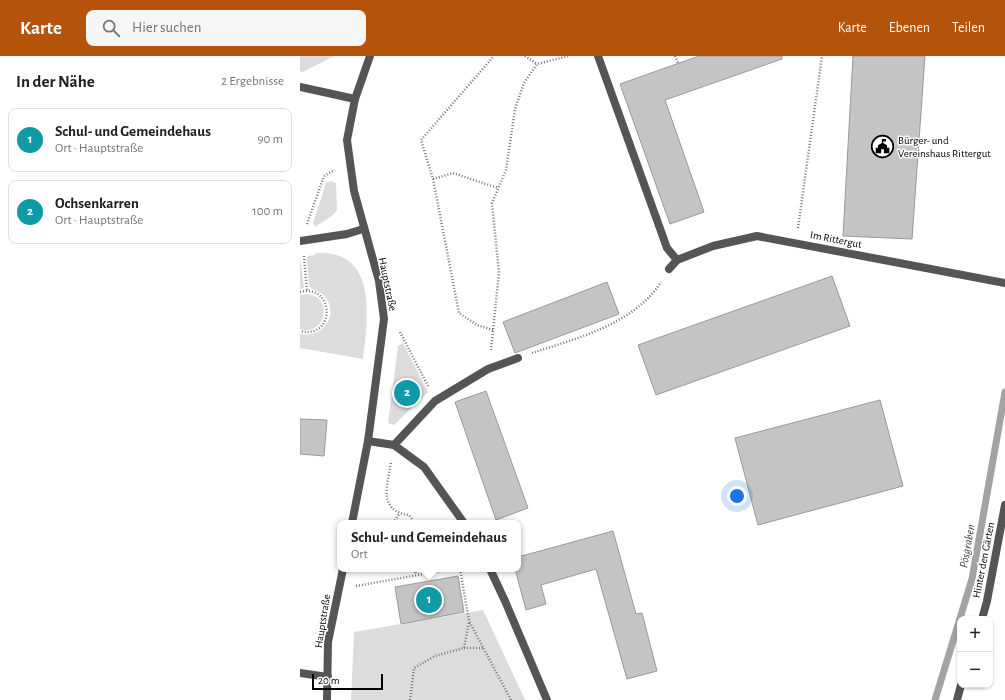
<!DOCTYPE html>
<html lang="de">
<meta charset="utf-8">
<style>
body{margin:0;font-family:"Alegreya Sans",sans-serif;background:#f6f6f6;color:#202124}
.controls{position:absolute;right:12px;bottom:12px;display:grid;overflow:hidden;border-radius:8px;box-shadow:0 1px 3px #0004}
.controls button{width:36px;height:36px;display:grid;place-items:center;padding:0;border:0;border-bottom:1px solid #e0e0e0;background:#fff;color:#202124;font:20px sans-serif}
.scale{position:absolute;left:12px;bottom:10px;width:71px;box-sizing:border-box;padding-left:4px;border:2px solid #000;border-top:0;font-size:11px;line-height:14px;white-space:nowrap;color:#000;-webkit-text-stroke:3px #fff;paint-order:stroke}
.you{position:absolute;left:437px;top:440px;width:14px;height:14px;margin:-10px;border:3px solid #fff;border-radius:50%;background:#1a73e8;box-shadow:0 0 0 6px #1a73e833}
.badge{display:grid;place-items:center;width:26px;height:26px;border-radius:50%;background:#b45309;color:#fff;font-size:13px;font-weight:700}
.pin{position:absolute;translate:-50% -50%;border:2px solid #fff;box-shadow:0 1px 4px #0006}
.popup{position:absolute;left:37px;top:464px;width:184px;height:52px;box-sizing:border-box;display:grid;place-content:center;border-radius:8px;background:#fff;filter:drop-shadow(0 1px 3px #0005);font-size:13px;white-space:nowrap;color:#757577}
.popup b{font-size:15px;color:#202124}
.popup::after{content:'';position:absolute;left:50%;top:100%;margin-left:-8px;border:8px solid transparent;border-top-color:#fff}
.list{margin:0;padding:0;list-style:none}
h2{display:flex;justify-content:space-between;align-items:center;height:52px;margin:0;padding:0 16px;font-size:17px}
h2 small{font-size:13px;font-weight:400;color:#757577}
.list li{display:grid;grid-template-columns:26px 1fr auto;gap:12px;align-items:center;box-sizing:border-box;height:64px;margin:0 8px 8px;padding:0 8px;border:1px solid #e0e0e0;border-radius:8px}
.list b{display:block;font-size:15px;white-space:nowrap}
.list p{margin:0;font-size:13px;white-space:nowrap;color:#757577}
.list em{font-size:13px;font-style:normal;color:#757577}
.icon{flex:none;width:22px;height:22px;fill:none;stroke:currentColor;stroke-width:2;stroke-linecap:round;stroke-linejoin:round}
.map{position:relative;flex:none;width:705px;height:644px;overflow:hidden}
header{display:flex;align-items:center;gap:24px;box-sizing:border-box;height:56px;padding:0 20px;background:#b45309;color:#fff}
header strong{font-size:19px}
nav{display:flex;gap:22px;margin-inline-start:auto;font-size:14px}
.search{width:280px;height:36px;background:#f6f6f6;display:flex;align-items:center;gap:10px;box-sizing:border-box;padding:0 14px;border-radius:8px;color:#757577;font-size:15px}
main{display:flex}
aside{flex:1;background:#fff}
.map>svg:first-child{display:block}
.green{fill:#dcdcdc}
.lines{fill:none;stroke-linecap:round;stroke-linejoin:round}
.stream{stroke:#a3a3a3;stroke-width:7}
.building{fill:#c4c4c4;stroke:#999}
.path{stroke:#777;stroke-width:2.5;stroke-dasharray:1 2;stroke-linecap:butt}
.lane{stroke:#555;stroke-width:8}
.street{stroke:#555;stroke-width:8}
.labels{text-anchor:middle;stroke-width:3;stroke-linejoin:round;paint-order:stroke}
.poi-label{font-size:11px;fill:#000;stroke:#fff;text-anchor:start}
.street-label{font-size:11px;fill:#000;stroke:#fff}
.water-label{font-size:12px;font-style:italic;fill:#444;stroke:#fff}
</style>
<header>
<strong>Karte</strong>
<div class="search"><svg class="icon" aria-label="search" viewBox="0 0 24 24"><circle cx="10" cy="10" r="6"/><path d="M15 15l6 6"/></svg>Hier suchen</div>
<nav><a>Karte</a><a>Ebenen</a><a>Teilen</a></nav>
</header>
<main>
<aside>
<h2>In der Nähe<small>2 Ergebnisse</small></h2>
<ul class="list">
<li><span class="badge" style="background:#0f9aa8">1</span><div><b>Schul- und Gemeindehaus</b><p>Ort · Hauptstraße</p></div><em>90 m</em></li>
<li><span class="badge" style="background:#0f9aa8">2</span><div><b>Ochsenkarren</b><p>Ort · Hauptstraße</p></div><em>100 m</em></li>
</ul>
</aside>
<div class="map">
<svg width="705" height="644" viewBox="0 0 705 644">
<rect width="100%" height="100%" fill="#fff"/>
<g class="green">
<path d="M0 0H34L3 16 0 15Z"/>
<path d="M31 125 36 127 37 154 32 160 15 171 13 167 26 127Z"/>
<path d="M16 197C78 194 68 260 63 303L0 292V278C21 283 39 261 26 242 22 235 13 235 9 230L7 203 8 200 15 199Z"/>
<path d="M0 201 4 232 0 233Z"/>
<path d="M7 238C34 240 26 281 0 273V239Z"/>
<path d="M103 287 128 336 94 369 88 367 98 290Z"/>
<path d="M183 554 225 644H51L54 576Z"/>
</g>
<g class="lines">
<path class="stream" d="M635 644 672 523 705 336"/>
</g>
<g class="building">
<path d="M399 0H482V3L365 44 404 156 370 168 320 28Z"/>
<path d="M553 0H625L612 183 543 180Z"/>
<path d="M532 220 550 270 356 339 338 289Z"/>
<path d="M307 226 319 258 215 297 203 266Z"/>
<path d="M186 335 228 452 196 464 155 346Z"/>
<path d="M580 344 603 430 458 469 435 382Z"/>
<path d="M0 363 27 364 24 400 0 398Z"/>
<path d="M313 475 336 558 342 557 357 615 327 623 296 513 241 529 246 548 226 554 215 513H218V501Z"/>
<path d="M158 520 164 556 101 568 95 531Z"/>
</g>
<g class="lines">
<g class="path">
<path d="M225 0 237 8"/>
<path d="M375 0 378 7"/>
<path d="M133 123 153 117 198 132"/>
<path d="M7 168 24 120 35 114"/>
<path d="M498 172 522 0"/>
<path d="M4 200 7 235"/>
<path d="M0 236C35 227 36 284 0 275"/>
<path d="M193 274 177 269 159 257 133 123 121 84 194 0"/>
<path d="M100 276 128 330"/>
<path d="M191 294 199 217 192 147 206 114 215 53 224 27 237 8 268 0"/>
<path d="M232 297C278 282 334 268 361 226"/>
<path d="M91 407C87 429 78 455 109 459L113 464 112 467"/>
<path d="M93 467 99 458"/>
<path d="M115 513 116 519"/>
<path d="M160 513 169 565 211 644"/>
<path d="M56 530 152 513"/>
<path d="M164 592H183"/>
<path d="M110 644 114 612 135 600 164 592 169 566"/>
</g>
<g class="lane">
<path d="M298 0 367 192 377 204"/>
<path d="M0 31 55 43"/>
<path d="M68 385 94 389 135 345 188 313 218 302"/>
<path d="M94 389 124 411 164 467"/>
<path d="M190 513 205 545 247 644"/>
<path d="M682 563 687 545 705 449"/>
<path d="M0 617 28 621"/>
<path d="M657 644 661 629"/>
</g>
<g class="street">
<path d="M0 185 47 178 63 173"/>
<path d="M369 213 377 204 413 190 457 180 705 227"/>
<path d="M52 467 68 385 84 263 79 225 54 135 47 84 55 43 70 0"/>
<path d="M27 644 28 586 43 513"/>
</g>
</g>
<defs>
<symbol id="civic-ring" viewBox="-11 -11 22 22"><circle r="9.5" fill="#fff" stroke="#000" stroke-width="1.5"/><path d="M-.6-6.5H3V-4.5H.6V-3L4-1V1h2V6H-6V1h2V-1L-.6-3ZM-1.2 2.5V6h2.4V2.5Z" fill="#000"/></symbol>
</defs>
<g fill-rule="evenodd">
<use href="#civic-ring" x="570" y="78" width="25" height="25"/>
</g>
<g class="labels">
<g class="poi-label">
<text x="598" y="88">Bürger- und<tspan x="598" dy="13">Vereinshaus Rittergut</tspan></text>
</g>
<g class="street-label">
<text transform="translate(536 183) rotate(11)" y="4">Im Rittergut</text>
<text transform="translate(88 228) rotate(78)" y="4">Hauptstraße</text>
<text transform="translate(683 504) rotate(-79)" y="4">Hinter den Gärten</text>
<text transform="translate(22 565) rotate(-81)" y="4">Hauptstraße</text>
</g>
<g class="water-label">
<text transform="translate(667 490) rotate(-80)" y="4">Pösgraben</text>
</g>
</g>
</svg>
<div class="controls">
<button>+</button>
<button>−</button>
</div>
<div class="scale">20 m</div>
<div class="you"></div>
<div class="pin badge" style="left:129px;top:544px;background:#0f9aa8">1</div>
<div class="popup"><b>Schul- und Gemeindehaus</b>Ort</div>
<div class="pin badge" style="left:107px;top:337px;background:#0f9aa8">2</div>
</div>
</main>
